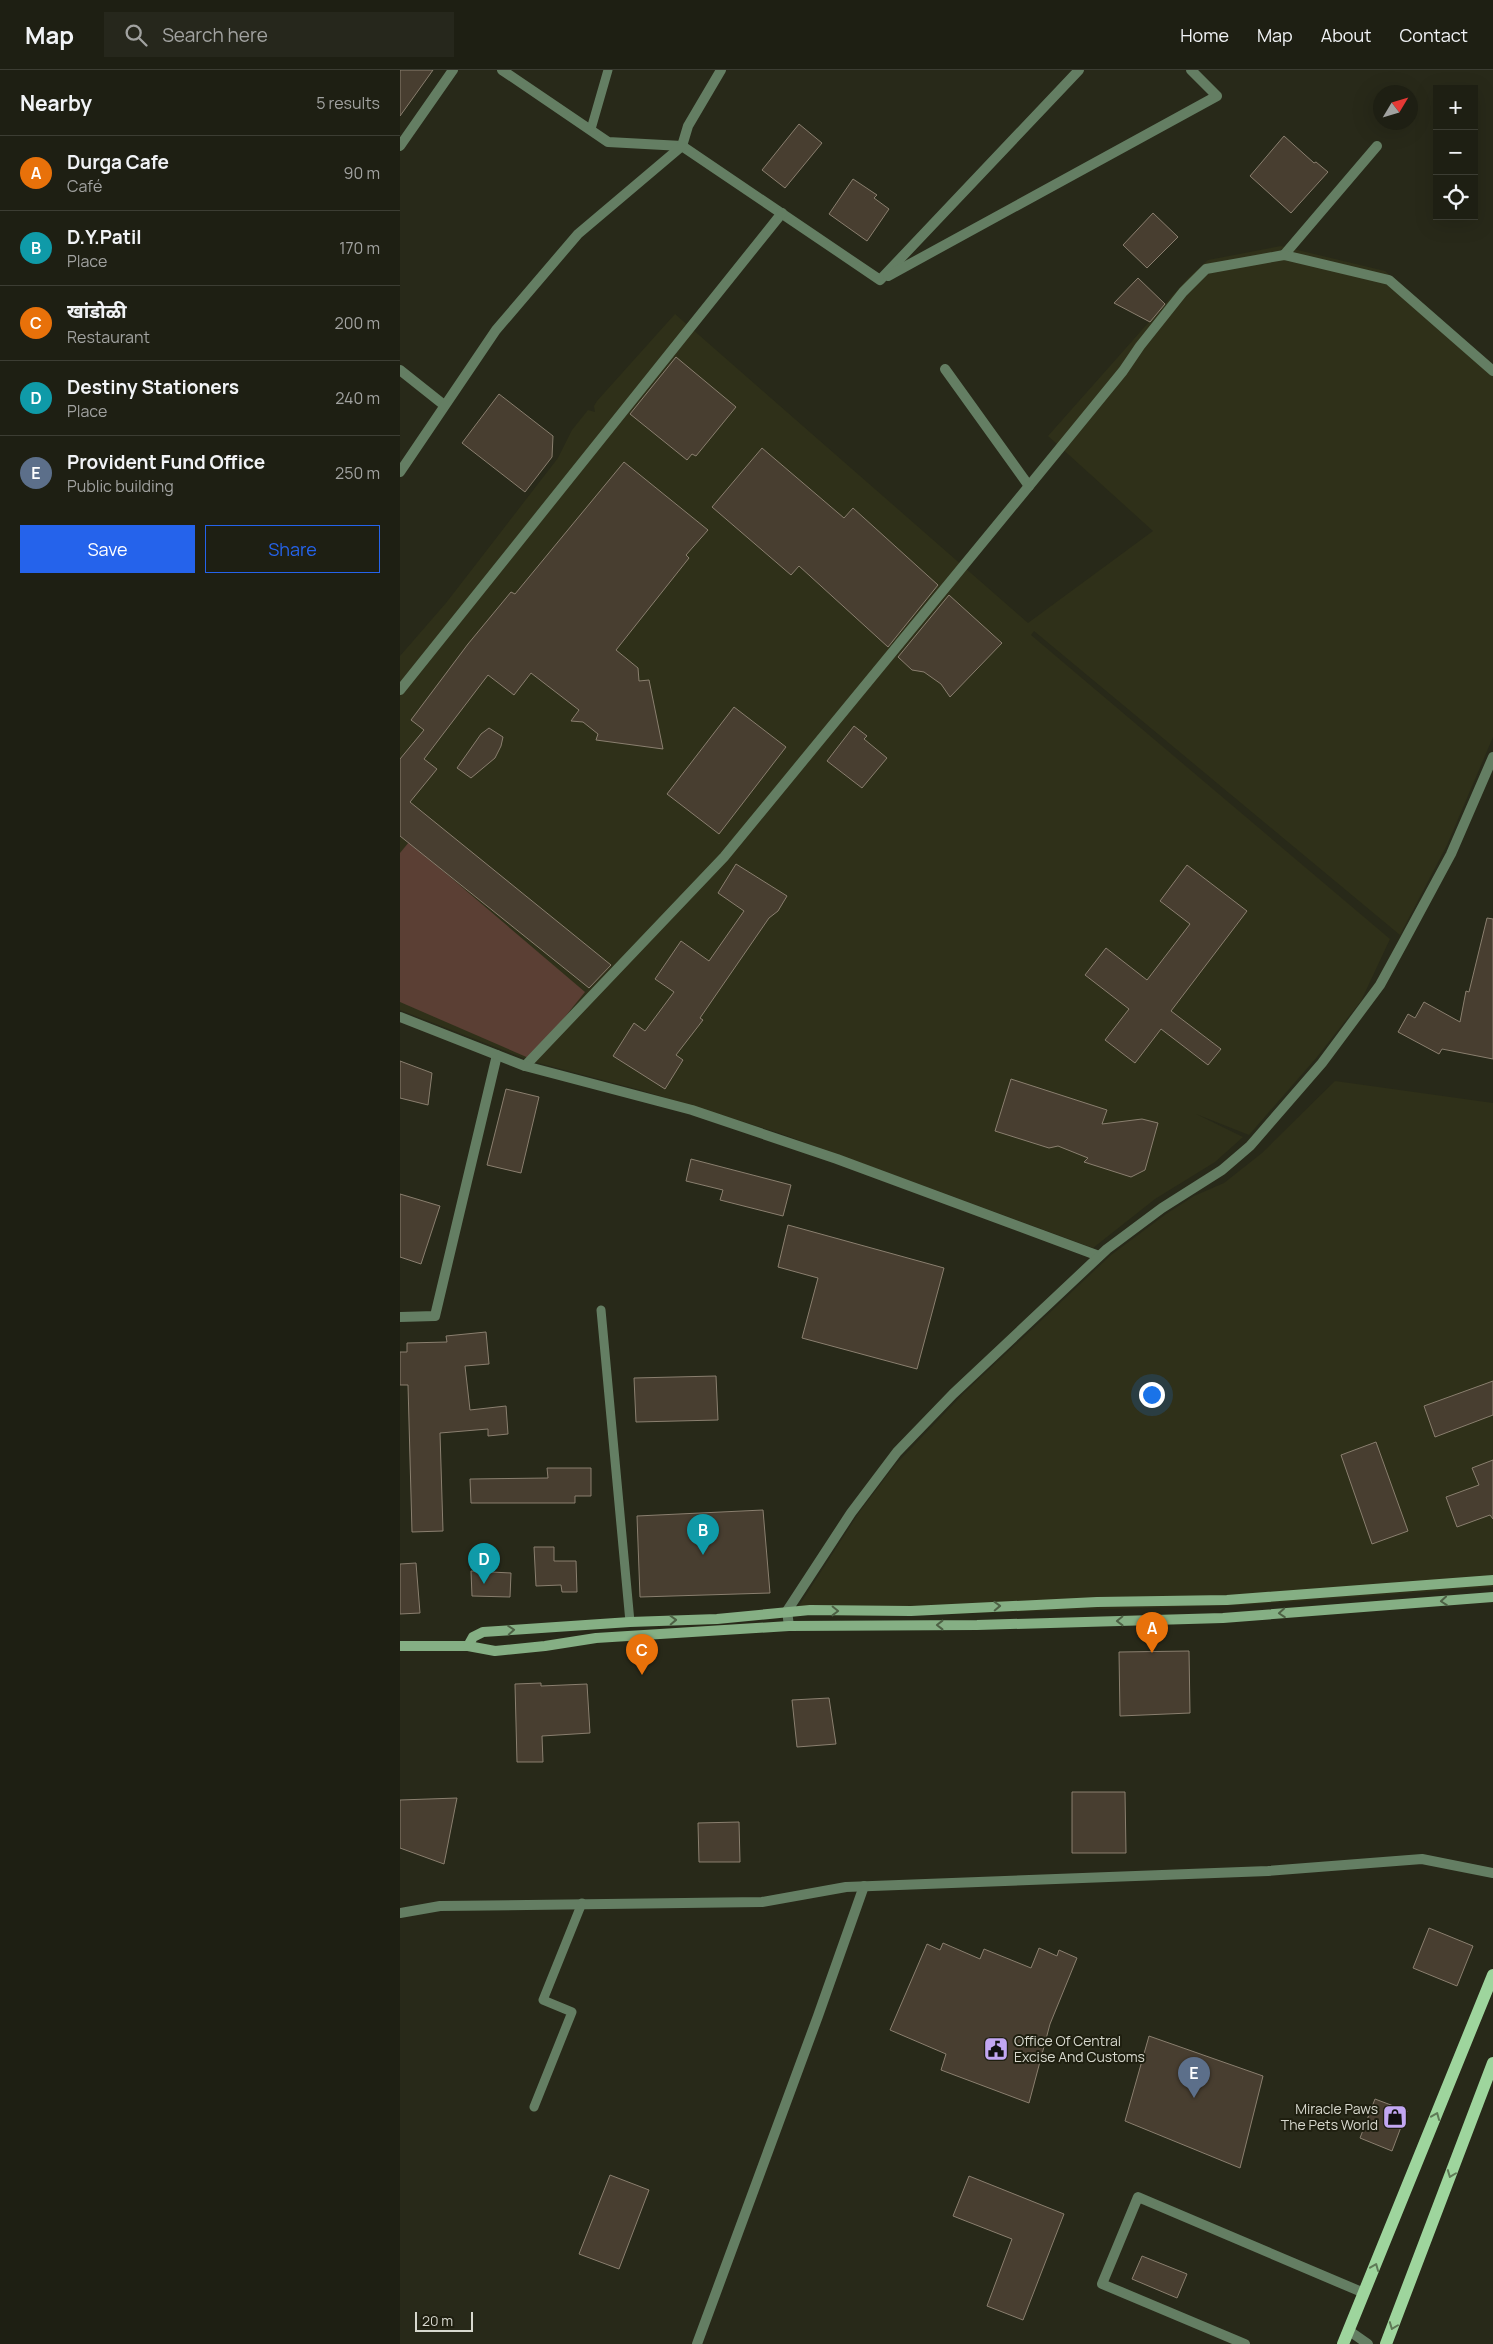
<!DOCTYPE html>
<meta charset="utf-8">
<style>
body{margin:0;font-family:Manrope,"Noto Sans Devanagari",sans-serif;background:#26271c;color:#f1f3f6}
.controls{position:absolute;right:15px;top:15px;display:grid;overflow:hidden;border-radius:0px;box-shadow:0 5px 20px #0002}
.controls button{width:45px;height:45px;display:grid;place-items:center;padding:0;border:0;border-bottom:1px solid #3c3d33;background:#1e1f13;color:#f1f3f6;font:25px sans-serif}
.compass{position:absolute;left:973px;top:15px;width:45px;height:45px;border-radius:50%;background:#1e1f13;box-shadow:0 5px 20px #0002;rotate:52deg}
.scale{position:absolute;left:15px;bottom:12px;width:58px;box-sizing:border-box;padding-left:5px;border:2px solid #d7d8ce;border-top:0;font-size:14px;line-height:18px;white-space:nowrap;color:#d7d8ce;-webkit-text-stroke:4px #1f1f10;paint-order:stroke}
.you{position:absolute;left:751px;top:1324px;width:18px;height:18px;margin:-12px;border:4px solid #fff;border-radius:50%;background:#1a73e8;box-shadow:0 0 0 8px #1a73e833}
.badge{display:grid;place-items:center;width:32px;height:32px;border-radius:50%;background:#2563eb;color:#fff;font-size:16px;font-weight:700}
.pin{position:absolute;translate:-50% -41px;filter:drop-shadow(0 1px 2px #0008)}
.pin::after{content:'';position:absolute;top:26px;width:18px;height:15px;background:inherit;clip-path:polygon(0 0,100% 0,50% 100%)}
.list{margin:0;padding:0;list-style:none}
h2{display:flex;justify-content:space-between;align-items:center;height:65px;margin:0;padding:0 20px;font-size:21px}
h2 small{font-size:16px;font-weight:400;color:#a1a2a0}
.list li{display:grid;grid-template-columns:32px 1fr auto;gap:15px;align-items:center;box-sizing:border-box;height:75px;padding:0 20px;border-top:1px solid #3c3d33}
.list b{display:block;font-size:19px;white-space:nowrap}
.list p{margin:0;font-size:16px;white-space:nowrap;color:#a1a2a0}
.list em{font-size:16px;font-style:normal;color:#a1a2a0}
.actions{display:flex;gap:10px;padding:15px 20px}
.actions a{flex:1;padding:11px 0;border:1px solid #2563eb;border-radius:0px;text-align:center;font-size:18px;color:#2563eb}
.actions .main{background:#2563eb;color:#fff}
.icon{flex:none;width:28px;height:28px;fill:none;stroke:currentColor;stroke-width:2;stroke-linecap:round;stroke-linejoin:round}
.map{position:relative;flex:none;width:1093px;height:2274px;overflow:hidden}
header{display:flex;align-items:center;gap:30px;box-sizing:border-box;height:70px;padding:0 25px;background:#1e1f13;border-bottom:1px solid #3c3d33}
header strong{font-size:24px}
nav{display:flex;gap:28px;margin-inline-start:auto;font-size:18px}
.search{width:350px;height:45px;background:#26271c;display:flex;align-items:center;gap:12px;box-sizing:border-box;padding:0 18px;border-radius:0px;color:#a1a2a0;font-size:19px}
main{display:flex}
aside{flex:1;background:#1e1f13}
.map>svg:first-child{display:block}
.built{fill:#2f3019}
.green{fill:#5b3f34}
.building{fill:#483e30;stroke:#8a7f6f}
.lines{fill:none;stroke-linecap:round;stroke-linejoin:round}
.service{stroke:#647e63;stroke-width:9}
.minor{stroke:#647e63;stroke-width:10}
.tertiary{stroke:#647e63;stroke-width:10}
.secondary{stroke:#85af84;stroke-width:10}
.primary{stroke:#9ed59d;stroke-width:12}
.oneway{stroke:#4d6044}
.oneway2{stroke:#5e7a56}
.labels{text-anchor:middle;stroke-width:4;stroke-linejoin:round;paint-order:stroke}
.poi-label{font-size:14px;fill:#d7d8ce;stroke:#1f1f10;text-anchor:start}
</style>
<header>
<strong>Map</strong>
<div class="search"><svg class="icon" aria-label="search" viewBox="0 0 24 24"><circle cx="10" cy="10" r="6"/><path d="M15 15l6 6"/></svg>Search here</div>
<nav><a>Home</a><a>Map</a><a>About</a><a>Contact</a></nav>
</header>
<main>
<aside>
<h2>Nearby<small>5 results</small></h2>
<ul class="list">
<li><span class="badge" style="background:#e8710a">A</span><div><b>Durga Cafe</b><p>Café</p></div><em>90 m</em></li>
<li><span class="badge" style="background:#0f9aa8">B</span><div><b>D.Y.Patil</b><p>Place</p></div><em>170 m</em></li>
<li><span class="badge" style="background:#e8710a">C</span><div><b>खांडोळी</b><p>Restaurant</p></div><em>200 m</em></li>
<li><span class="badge" style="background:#0f9aa8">D</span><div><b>Destiny Stationers</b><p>Place</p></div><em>240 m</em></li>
<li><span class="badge" style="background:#5c6f8a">E</span><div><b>Provident Fund Office</b><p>Public building</p></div><em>250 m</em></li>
</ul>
<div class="actions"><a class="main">Save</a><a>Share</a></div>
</aside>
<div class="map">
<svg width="1093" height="2274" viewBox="0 0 1093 2274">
<rect width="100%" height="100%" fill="#282919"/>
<g class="built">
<path d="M881 176 985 201 1093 296V667L1047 775 1000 865 634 561 631 565 990 869 961 931 917 987 849 1065 796 1044 843 1067 815 1092 755 1129 693 1178 379 1063 240 1020 131 991 0 940V586L46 533 158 388 172 360 188 340 195 342 194 336 197 331 275 244 628 553 753 461 648 366 788 208 808 190Z"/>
<path d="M935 1011 1093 1033V1517L845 1535 470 1546 393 1545 458 1444 495 1395 564 1323 711 1185 766 1144 794 1126 824 1113 862 1083Z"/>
</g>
<path class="green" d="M9 772 185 922 131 989 0 932V783Z"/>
<g class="building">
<path d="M0 0H33L0 46Z"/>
<path d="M399 54 422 73 385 118 362 100Z"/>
<path d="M884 66 914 93 916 92 928 102 891 143 850 106Z"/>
<path d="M453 109 477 125 474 128 489 139 467 171 429 144Z"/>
<path d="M753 143 778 167 747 198 723 175Z"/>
<path d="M738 208 765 234 750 252 714 233Z"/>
<path d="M276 287 336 337 296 386 292 384 287 390 230 344Z"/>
<path d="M99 324 153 366 152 387 125 422 62 373Z"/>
<path d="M362 378 444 448 453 438 538 515 488 577 399 496 391 505 312 437Z"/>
<path d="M224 392 308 460 286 485 289 488 216 580 238 598 239 611 249 610 263 679 196 670 198 664 183 652 171 651 179 640 131 603 114 625 88 605 24 689 37 699 10 732 211 895 189 918 0 766V689L24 660 11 650 68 574 111 522 115 524Z"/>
<path d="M549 525 602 573 550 627 541 614 524 602 512 600 498 587Z"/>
<path d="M334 637 386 677 319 764 267 724Z"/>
<path d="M454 656 467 666 464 669 487 688 462 718 427 691Z"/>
<path d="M89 658 103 667 101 676 95 688 71 708 57 698 81 664Z"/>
<path d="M336 794 387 826 378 841 369 848 300 948 303 950 276 985 283 990 265 1019 213 986 234 953 245 961 274 922 255 909 281 871 309 891 344 841 318 823Z"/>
<path d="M787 795 847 841 771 941 821 979 808 995 761 959 735 993 705 970 729 939 685 905 706 878 747 910 790 854 760 831Z"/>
<path d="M1087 848 1093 849V989L1042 979 1039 984 998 962 1008 944 1015 948 1024 932 1060 952 1066 921 1069 922Z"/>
<path d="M0 991 32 1003 28 1035 0 1028Z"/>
<path d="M611 1009 707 1040 702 1054 742 1049 758 1053 745 1100 731 1107 684 1092 688 1088 658 1076 649 1078 595 1061Z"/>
<path d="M106 1019 139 1027 121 1103 87 1095Z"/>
<path d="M291 1089 391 1115 383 1146 320 1130 323 1120 286 1111Z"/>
<path d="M0 1124 40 1136 21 1194 0 1187Z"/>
<path d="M388 1155 544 1198 517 1299 402 1268 418 1208 378 1197Z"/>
<path d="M86 1262 89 1294 65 1296 70 1340 106 1336 108 1364 88 1366V1359L40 1363 43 1461 12 1462 8 1315H0V1282H7V1273L47 1272 46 1266Z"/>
<path d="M316 1306 318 1350 236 1352 234 1308Z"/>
<path d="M1093 1311V1345L1035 1367 1024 1336Z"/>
<path d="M976 1372 1008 1461 972 1474 941 1385Z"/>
<path d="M1093 1390V1449L1090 1445 1057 1457 1046 1427 1079 1415 1072 1398Z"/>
<path d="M147 1398H191V1426H175V1433H71L70 1409 148 1408Z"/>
<path d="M363 1440 370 1523 240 1527 237 1446Z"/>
<path d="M134 1477H154V1491H176L177 1522H162L161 1515 136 1516Z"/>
<path d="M16 1493 20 1543 0 1544V1494Z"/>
<path d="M71 1501 111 1503 110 1527 72 1526Z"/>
<path d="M789 1581 790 1643 720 1646 719 1582Z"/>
<path d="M141 1613V1616L187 1614 190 1663 142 1666 143 1692H117L115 1614Z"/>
<path d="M429 1628 436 1674 397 1677 392 1630Z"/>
<path d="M672 1722H725L726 1783H672Z"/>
<path d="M57 1728 44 1794 0 1778V1730Z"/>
<path d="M339 1752 340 1792H299L298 1753Z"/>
<path d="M1029 1858 1073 1876 1057 1916 1013 1898Z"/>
<path d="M543 1873 580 1889 584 1879 631 1898 639 1878 657 1886 659 1880 677 1888 650 1954 629 2033 541 2000 546 1984 490 1960 527 1874 540 1880Z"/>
<path d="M749 1966 863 2006 840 2098 725 2051Z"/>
<path d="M975 2029 1007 2041 992 2081 960 2068Z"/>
<path d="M210 2105 249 2120 219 2199 179 2184Z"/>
<path d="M569 2106 664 2144 623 2250 587 2236 612 2169 553 2146Z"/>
<path d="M742 2186 787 2204 777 2228 732 2209Z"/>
</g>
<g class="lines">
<g class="service">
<path d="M191 59 208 0"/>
<path d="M201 1240 230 1552"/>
<path d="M134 2037 172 1942 143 1930 182 1833"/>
</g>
<g class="minor">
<path d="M102 0 208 72 282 76 480 210 679 0"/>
<path d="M0 76 53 0"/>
<path d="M884 185 977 76"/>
<path d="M488 206 817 26 791 0"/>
<path d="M545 299 629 416 723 301 740 276 783 222 806 199 884 185 989 210 1093 301"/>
<path d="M0 300 44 335"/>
<path d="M0 402 96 260 178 164 282 76 288 56 321 0"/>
<path d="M0 620 382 143"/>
<path d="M125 996 324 787 629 416"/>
<path d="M0 1247 35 1246 97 985"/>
<path d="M948 2260 968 2274"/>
<path d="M297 2274 418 1946 464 1816"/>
<path d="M845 2274 702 2214 738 2127 964 2223"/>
</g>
<g class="tertiary">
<path d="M0 947 125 996 292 1040 437 1089 699 1186"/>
<path d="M389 1556 387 1541 451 1443 497 1382 553 1324 707 1179 762 1138 822 1100 850 1076 922 993 980 915 1003 873 1051 784 1093 687"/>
<path d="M0 1843 40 1836 362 1832 446 1817 868 1801 1022 1789 1093 1803"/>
</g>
<g class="secondary">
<path d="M0 1576H68L95 1581 145 1576 196 1568 389 1556 577 1555 823 1548 1093 1527"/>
<path d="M68 1576 73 1567 83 1562 230 1552 317 1549 410 1540 511 1541 697 1532 827 1530 1093 1510"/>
</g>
<g class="primary">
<path d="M943 2274 1093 1905"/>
<path d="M986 2274 1093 1993"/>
</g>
</g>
<defs><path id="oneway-chevron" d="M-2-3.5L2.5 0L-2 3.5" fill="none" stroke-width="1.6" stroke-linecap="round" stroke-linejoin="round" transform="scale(1.25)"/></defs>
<g class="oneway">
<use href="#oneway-chevron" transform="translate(1044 1531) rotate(175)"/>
<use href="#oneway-chevron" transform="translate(597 1536) rotate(-2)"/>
<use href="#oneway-chevron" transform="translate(435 1541) rotate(1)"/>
<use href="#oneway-chevron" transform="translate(882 1543) rotate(176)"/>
<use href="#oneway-chevron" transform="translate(273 1550) rotate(-2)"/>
<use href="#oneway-chevron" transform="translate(720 1551) rotate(179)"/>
<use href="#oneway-chevron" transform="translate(540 1555) rotate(180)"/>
<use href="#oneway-chevron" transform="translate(111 1560) rotate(-4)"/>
</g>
<g class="oneway2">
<use href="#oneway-chevron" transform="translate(1036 2046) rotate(-68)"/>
<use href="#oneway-chevron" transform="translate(1051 2104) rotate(111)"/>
<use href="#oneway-chevron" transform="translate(975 2197) rotate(-68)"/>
<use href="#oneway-chevron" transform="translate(993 2256) rotate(111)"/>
</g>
<defs>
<symbol id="civic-square" viewBox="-11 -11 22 22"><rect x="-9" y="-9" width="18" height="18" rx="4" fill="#c2a7f2" stroke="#1f1f10"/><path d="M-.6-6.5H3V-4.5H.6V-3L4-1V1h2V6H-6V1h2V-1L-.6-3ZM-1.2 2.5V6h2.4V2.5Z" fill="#111"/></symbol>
<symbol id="shop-square" viewBox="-11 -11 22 22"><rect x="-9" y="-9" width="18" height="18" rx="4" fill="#c2a7f2" stroke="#1f1f10"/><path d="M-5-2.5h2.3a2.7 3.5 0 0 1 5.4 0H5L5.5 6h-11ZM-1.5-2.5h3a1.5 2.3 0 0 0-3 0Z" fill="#111"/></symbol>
</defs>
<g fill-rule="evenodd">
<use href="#civic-square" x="582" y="1965" width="28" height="28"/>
<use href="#shop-square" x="981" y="2033" width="28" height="28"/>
</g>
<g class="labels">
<g class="poi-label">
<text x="614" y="1976">Office Of Central<tspan x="614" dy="16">Excise And Customs</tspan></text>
<text x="978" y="2044" text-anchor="end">Miracle Paws<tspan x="978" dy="16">The Pets World</tspan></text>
</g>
</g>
</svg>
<div class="controls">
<button>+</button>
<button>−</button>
<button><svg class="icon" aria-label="locate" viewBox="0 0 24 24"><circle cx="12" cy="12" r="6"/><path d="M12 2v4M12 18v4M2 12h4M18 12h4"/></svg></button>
</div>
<svg class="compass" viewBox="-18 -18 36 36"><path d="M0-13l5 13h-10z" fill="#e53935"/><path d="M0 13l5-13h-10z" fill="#a1a2a0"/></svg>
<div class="scale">20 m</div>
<div class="you"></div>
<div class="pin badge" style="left:752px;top:1583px;background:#e8710a">A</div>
<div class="pin badge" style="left:303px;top:1485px;background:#0f9aa8">B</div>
<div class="pin badge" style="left:242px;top:1605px;background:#e8710a">C</div>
<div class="pin badge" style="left:84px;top:1514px;background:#0f9aa8">D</div>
<div class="pin badge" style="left:794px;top:2028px;background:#5c6f8a">E</div>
</div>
</main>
